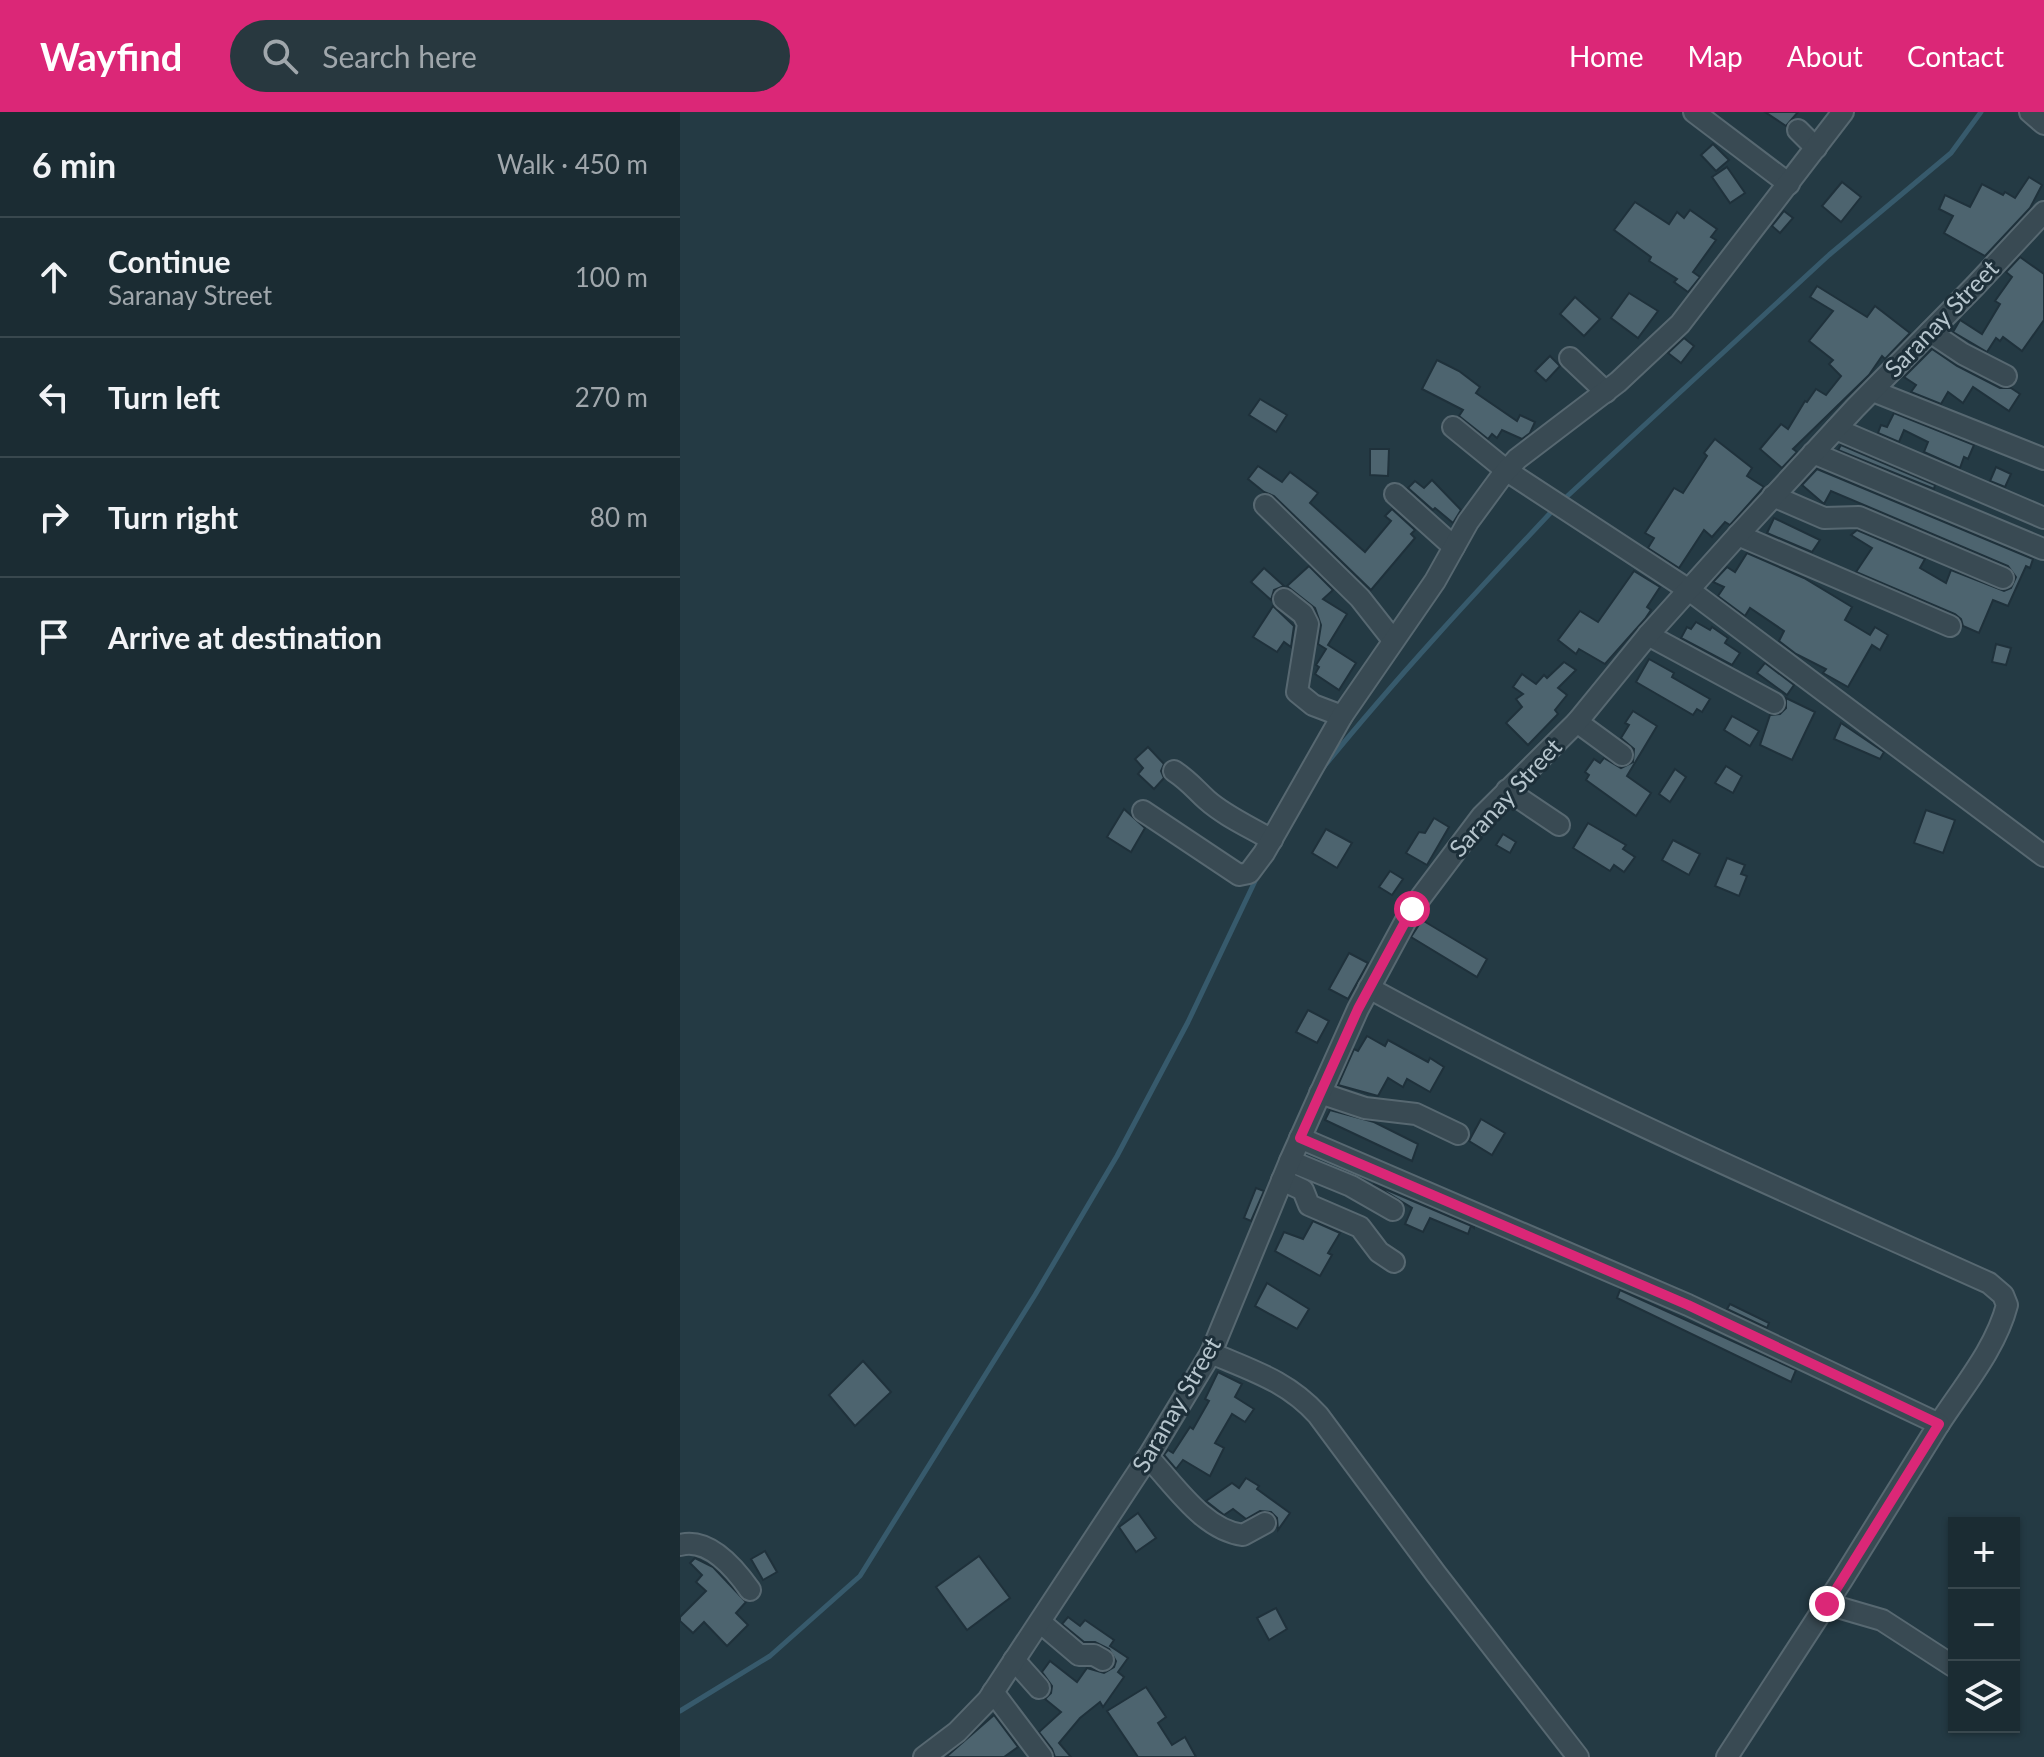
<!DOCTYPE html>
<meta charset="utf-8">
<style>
body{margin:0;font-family:Lato,sans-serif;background:#28383f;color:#f1f3f6}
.controls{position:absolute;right:24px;bottom:24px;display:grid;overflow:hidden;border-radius:0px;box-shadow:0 2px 6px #0004}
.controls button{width:72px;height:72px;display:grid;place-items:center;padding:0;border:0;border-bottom:2px solid #39484e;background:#1b2c33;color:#f1f3f6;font:40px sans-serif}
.stop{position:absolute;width:24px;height:24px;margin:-18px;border:6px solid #db2777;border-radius:50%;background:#fff}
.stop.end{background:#db2777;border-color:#fff;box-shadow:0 2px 8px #0008}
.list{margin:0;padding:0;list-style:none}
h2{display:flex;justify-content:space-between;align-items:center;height:104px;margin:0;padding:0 32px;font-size:34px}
h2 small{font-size:26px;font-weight:400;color:#a0a7ac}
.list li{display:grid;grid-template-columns:52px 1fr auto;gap:24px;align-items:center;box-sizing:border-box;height:120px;padding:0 32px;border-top:2px solid #39484e}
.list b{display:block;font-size:30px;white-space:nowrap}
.list p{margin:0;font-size:26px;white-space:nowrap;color:#a0a7ac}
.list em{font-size:26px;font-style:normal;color:#a0a7ac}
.icon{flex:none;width:44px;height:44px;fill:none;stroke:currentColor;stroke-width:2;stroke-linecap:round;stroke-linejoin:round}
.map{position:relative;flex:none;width:1364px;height:1645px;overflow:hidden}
header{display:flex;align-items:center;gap:48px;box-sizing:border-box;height:112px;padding:0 40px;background:#db2777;color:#fff}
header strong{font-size:38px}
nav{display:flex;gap:44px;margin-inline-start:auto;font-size:28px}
.search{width:560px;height:72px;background:#28383f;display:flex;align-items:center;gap:20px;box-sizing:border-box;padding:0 28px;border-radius:44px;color:#a0a7ac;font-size:30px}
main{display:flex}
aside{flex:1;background:#1b2c33}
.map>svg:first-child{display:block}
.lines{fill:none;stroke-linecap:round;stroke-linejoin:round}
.stream{stroke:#375a6c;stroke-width:5}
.building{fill:#4d646f;stroke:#1f313b;stroke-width:2}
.minor-casing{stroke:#576871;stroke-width:24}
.minor{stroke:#394a53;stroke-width:20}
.route{stroke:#db2777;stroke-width:10}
.labels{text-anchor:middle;stroke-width:6;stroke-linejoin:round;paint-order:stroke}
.street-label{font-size:24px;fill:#b6c5cd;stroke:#1d2f39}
</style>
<header>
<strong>Wayfind</strong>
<div class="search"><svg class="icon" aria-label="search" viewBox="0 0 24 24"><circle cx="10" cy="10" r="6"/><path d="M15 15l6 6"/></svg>Search here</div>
<nav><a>Home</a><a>Map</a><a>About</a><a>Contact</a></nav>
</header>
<main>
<aside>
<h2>6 min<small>Walk · 450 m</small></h2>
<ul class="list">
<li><svg class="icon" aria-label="ahead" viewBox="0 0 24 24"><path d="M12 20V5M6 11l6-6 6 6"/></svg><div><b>Continue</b><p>Saranay Street</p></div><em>100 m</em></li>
<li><svg class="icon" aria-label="left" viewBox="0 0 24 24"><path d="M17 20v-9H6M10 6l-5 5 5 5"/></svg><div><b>Turn left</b></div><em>270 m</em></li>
<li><svg class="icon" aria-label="right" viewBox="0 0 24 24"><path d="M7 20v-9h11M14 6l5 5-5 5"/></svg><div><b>Turn right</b></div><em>80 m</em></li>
<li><svg class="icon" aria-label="arrive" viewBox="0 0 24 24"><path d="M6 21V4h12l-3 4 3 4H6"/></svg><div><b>Arrive at destination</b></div></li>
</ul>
</aside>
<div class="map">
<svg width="1364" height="1645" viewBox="0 0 1364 1645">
<rect width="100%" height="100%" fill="#243a44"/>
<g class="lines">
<g class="stream">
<path d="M882 389 1149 143 1271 41 1301 0"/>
<path d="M642 657C716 566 795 481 875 396"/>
<path d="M0 1599 90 1544 180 1464 355 1183 437 1044 508 910 577 765"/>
</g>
</g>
<g class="building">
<path d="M1085 0H1118L1106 14Z"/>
<path d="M1033 32 1049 48 1036 59 1021 43Z"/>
<path d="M1047 55 1065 81 1050 91 1032 65Z"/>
<path d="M1349 65 1362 73 1350 96 1305 144 1264 121 1273 104 1259 97 1265 83 1290 95 1302 72 1323 83 1325 80 1335 86Z"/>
<path d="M1162 70 1181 85 1161 110 1142 94Z"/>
<path d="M955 90 989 112 997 100 1004 106 1010 98 1037 117 1031 125 1036 128 1013 160 1020 165 1008 180 994 170 997 167 969 149 971 145 934 118Z"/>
<path d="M1104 99 1113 106 1100 121 1092 114Z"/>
<path d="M1340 145 1364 162V208L1342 239 1323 225 1320 229 1316 226 1307 240 1273 220 1280 208 1302 222 1320 192 1315 189 1332 165 1326 160Z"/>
<path d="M1137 174 1187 205 1195 194 1230 221 1205 247 1202 244 1189 263 1113 337 1117 340 1102 356 1080 337 1101 312 1108 317 1125 289 1127 290 1136 277 1146 283 1161 264 1149 252 1153 248 1129 229 1153 199 1130 185Z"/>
<path d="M949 181 978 199 958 226 931 206Z"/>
<path d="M895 185 920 207 904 224 880 202Z"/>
<path d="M1004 226 1014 234 1001 251 988 241Z"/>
<path d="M1252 237 1277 254 1320 276H1331L1340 282 1329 299 1293 275 1283 291 1268 280 1261 292 1231 280 1236 273 1224 265Z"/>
<path d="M870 244 880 254 866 269 855 259Z"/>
<path d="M757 248 779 259 800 275 796 281 837 309 840 303 855 310 850 321 842 327 822 318 817 326 812 322 808 327 779 304 783 298 742 277Z"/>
<path d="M580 287 607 303 596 320 569 303Z"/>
<path d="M1214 301 1294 333 1288 347 1284 345 1280 356 1244 340 1248 330 1224 318 1219 330 1198 321 1201 313 1207 315Z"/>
<path d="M1035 327 1072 356 1067 364 1084 375 1050 413 1045 410 1032 425 1024 418 999 456 968 436 974 426 965 421 994 376 1003 381 1027 344 1024 341Z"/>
<path d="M1161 333 1255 373 1254 377 1158 338Z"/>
<path d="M690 337H709L708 364 690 363Z"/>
<path d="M578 354 602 370 610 360 638 381 630 391 685 440 711 409 705 404 712 397 735 418 731 422 735 426 691 478 594 384 584 380 568 367Z"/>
<path d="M1316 355 1331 362 1325 375 1310 369Z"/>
<path d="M1137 357 1353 447 1350 456 1346 454 1328 494 1313 488 1299 521 1283 514 1281 507 1275 502 1176 460 1192 436 1171 423 1177 418 1245 447 1240 456 1266 471 1271 458 1324 479 1331 476 1336 465 1328 454 1151 379 1144 392 1122 373Z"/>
<path d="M752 368 781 398 773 411 755 396 753 398 728 376 735 369 744 376Z"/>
<path d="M1094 406 1140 428 1132 440 1087 421Z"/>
<path d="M1067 441 1124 466 1172 495 1165 508 1190 523 1195 515 1208 523 1200 538 1192 533 1168 575 1143 561 1146 557 1116 542 1099 529 1104 519 1070 496 1065 504 1038 484 1044 475 1033 470 1047 455 1055 460Z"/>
<path d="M629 454 653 478 643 487 667 502 648 533 676 551 659 578 635 562 639 555 636 553 646 537 638 532 641 513 635 496 607 474Z"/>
<path d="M584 456 604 474 594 478 591 488 571 470Z"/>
<path d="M954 459 980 475 967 495 971 498 965 507 925 552 899 537 896 542 878 528 900 499 918 510Z"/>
<path d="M593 494 614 514 611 535 604 530 597 540 573 525Z"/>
<path d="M1016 510 1030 518 1032 515 1048 526 1045 531 1060 541 1052 553 1001 526 1007 515 1011 517Z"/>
<path d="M1316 532 1331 536 1326 553 1312 550Z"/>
<path d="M969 547 994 561 992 565 1030 587 1022 600 1017 597 1013 603 956 570Z"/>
<path d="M884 550 896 558 878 576 887 583 875 598 878 602 848 633 826 611 842 595 836 587 843 582 833 575 842 562 856 572 864 563 867 566Z"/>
<path d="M1085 551 1114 573 1107 583 1077 561Z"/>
<path d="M1106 586 1135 600 1112 648 1080 633 1090 603 1100 602 1106 596Z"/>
<path d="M953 599 977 614 947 664 971 681 956 704 906 668 909 663 905 660 914 647 920 651 924 646 941 656 953 650 954 637 941 626 949 613 945 611Z"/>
<path d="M1052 604 1079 619 1070 634 1044 618Z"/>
<path d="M1161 611 1204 640 1200 647 1154 627Z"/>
<path d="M468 635 484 652 481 659 484 666 474 677 458 662 463 656 455 647Z"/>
<path d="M1046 654 1062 664 1053 681 1035 671Z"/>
<path d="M995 657 1006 665 990 690 979 682Z"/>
<path d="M444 697 465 716 451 740 427 725Z"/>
<path d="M1246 698 1275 708 1263 741 1234 731Z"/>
<path d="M754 706 769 715 747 753 726 741 739 720 745 721Z"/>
<path d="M908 711 946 733 943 737 955 745 944 760 934 753 930 759 893 736Z"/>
<path d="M646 717 672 731 657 756 632 741Z"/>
<path d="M823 722 836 730 830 741 816 733Z"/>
<path d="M993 728 1020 742 1009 763 982 748Z"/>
<path d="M1047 746 1065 753 1061 762 1067 764 1059 784 1035 774Z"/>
<path d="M710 759 723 767 712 783 699 775Z"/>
<path d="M742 808 807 847 797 865 731 825Z"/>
<path d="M669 841 688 851 668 887 649 877Z"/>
<path d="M628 898 649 909 637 931 616 920Z"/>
<path d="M687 924 705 934 708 928 748 950 750 946 764 955 750 980 727 967 723 975 708 966 698 984 658 973 674 937 678 939Z"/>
<path d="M650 998 694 1010 738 1032 732 1049 645 1008Z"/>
<path d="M801 1007 825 1021 812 1043 789 1029Z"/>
<path d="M693 1072 794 1115V1116L791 1114 788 1122 750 1106 743 1120 725 1112 732 1096Z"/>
<path d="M576 1076 584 1079 571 1109 564 1106Z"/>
<path d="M633 1109 660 1121 648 1141 652 1143 640 1164 595 1139 604 1120 623 1127Z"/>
<path d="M587 1171 629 1197 617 1217 575 1194Z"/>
<path d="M940 1178 1116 1258 1111 1270 937 1186Z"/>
<path d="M1050 1192 1089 1211 1087 1216 1047 1197Z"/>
<path d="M183 1249 211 1280 175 1314 149 1283Z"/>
<path d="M538 1260 562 1272 555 1285 574 1297 565 1310 552 1302 535 1331 544 1336 530 1364 503 1348 496 1357 484 1343 488 1338 493 1341 510 1315 513 1317 529 1289 525 1287Z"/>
<path d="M566 1366 579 1374 577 1377 610 1401 598 1418 597 1406 591 1400 580 1399 566 1407 553 1397 544 1403 526 1389 552 1371 559 1376Z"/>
<path d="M458 1401 476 1426 456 1440 439 1415Z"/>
<path d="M85 1439 97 1460 83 1468 71 1447Z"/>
<path d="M299 1444 330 1486 287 1518 256 1475Z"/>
<path d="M15 1446 33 1455 66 1490 56 1501 68 1513 47 1534 24 1510 13 1521 0 1509V1505L26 1479 16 1470 22 1463 10 1451Z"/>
<path d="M596 1496 607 1517 589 1528 577 1506Z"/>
<path d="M388 1505 400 1514 405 1508 434 1528 430 1534 448 1546 438 1560 444 1565 423 1595 420 1590 400 1606 379 1631 391 1645H375L372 1637 359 1620 381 1600 365 1587 371 1581 372 1574 362 1560 370 1549 397 1570 407 1556 424 1561 434 1555 436 1549 429 1537 415 1530H404L382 1512Z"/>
<path d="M466 1575 486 1605 478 1611 492 1633 505 1625 516 1645H458L427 1599Z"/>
<path d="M314 1603 338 1635 324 1645H266Z"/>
</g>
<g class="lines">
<defs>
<g id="minor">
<path d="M1014 0 1109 72"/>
<path d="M1350 0 1364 12"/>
<path d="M1118 18 1136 36"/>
<path d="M1250 220 1283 242 1326 264"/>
<path d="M890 246 926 280"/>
<path d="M1193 279 1364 347"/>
<path d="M773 315 827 359 1009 478 1364 744"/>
<path d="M1156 317 1364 406"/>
<path d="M1133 341 1363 437"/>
<path d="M715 382 774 435"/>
<path d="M1093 384 1144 406 1179 405 1323 466"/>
<path d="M585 393 680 486 713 528"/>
<path d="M1058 423 1270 514"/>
<path d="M604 487 623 502 628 512 617 580 633 593 662 604"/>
<path d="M968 523 1094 591"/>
<path d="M897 610 942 643"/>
<path d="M494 659C509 669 514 676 527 688 545 704 570 715 592 728"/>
<path d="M827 678 879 713"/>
<path d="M463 699 559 763 569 761 584 741 662 604 755 469 788 410 821 365 837 347 938 270 1000 212 1163 0"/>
<path d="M689 876C890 986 1100 1077 1309 1171L1323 1183 1327 1193C1316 1236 1283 1275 1259 1312"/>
<path d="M640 981 685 996 736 1002 778 1022"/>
<path d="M620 1026 1008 1193 1259 1312 1162 1468 1047 1645"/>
<path d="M610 1049 671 1074 713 1098"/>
<path d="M602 1068 623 1078 629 1093 680 1115 699 1140 714 1150"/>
<path d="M531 1241C573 1259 607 1269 638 1303L756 1462 898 1645"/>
<path d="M468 1345C494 1372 523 1418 563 1423L585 1411"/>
<path d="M0 1433C29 1425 56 1458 70 1478"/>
<path d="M1147 1492 1202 1508 1273 1554"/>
<path d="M360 1510 399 1543H414L423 1548"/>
<path d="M334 1548 359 1576"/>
<path d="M313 1580 362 1645"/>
<path d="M244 1645 277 1620 308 1588 468 1345 531 1241 610 1049 678 897 732 797 802 704 897 610 968 523 1058 423 1175 296 1295 174 1364 100"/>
</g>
</defs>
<use href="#minor" class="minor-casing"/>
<use href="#minor" class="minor"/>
</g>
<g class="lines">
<path class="route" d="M732 797 678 897 620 1026 1008 1193 1259 1312 1147 1492"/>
</g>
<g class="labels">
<g class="street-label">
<text transform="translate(1262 207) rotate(-46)" y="8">Saranay Street</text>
<text transform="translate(826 686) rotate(-47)" y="8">Saranay Street</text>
<text transform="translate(497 1293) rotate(-60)" y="8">Saranay Street</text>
</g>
</g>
</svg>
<div class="controls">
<button>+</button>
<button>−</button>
<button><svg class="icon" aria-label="layers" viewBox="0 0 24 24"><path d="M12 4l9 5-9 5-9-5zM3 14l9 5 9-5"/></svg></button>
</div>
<div class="stop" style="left:732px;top:797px"></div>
<div class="stop end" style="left:1147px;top:1492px"></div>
</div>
</main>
